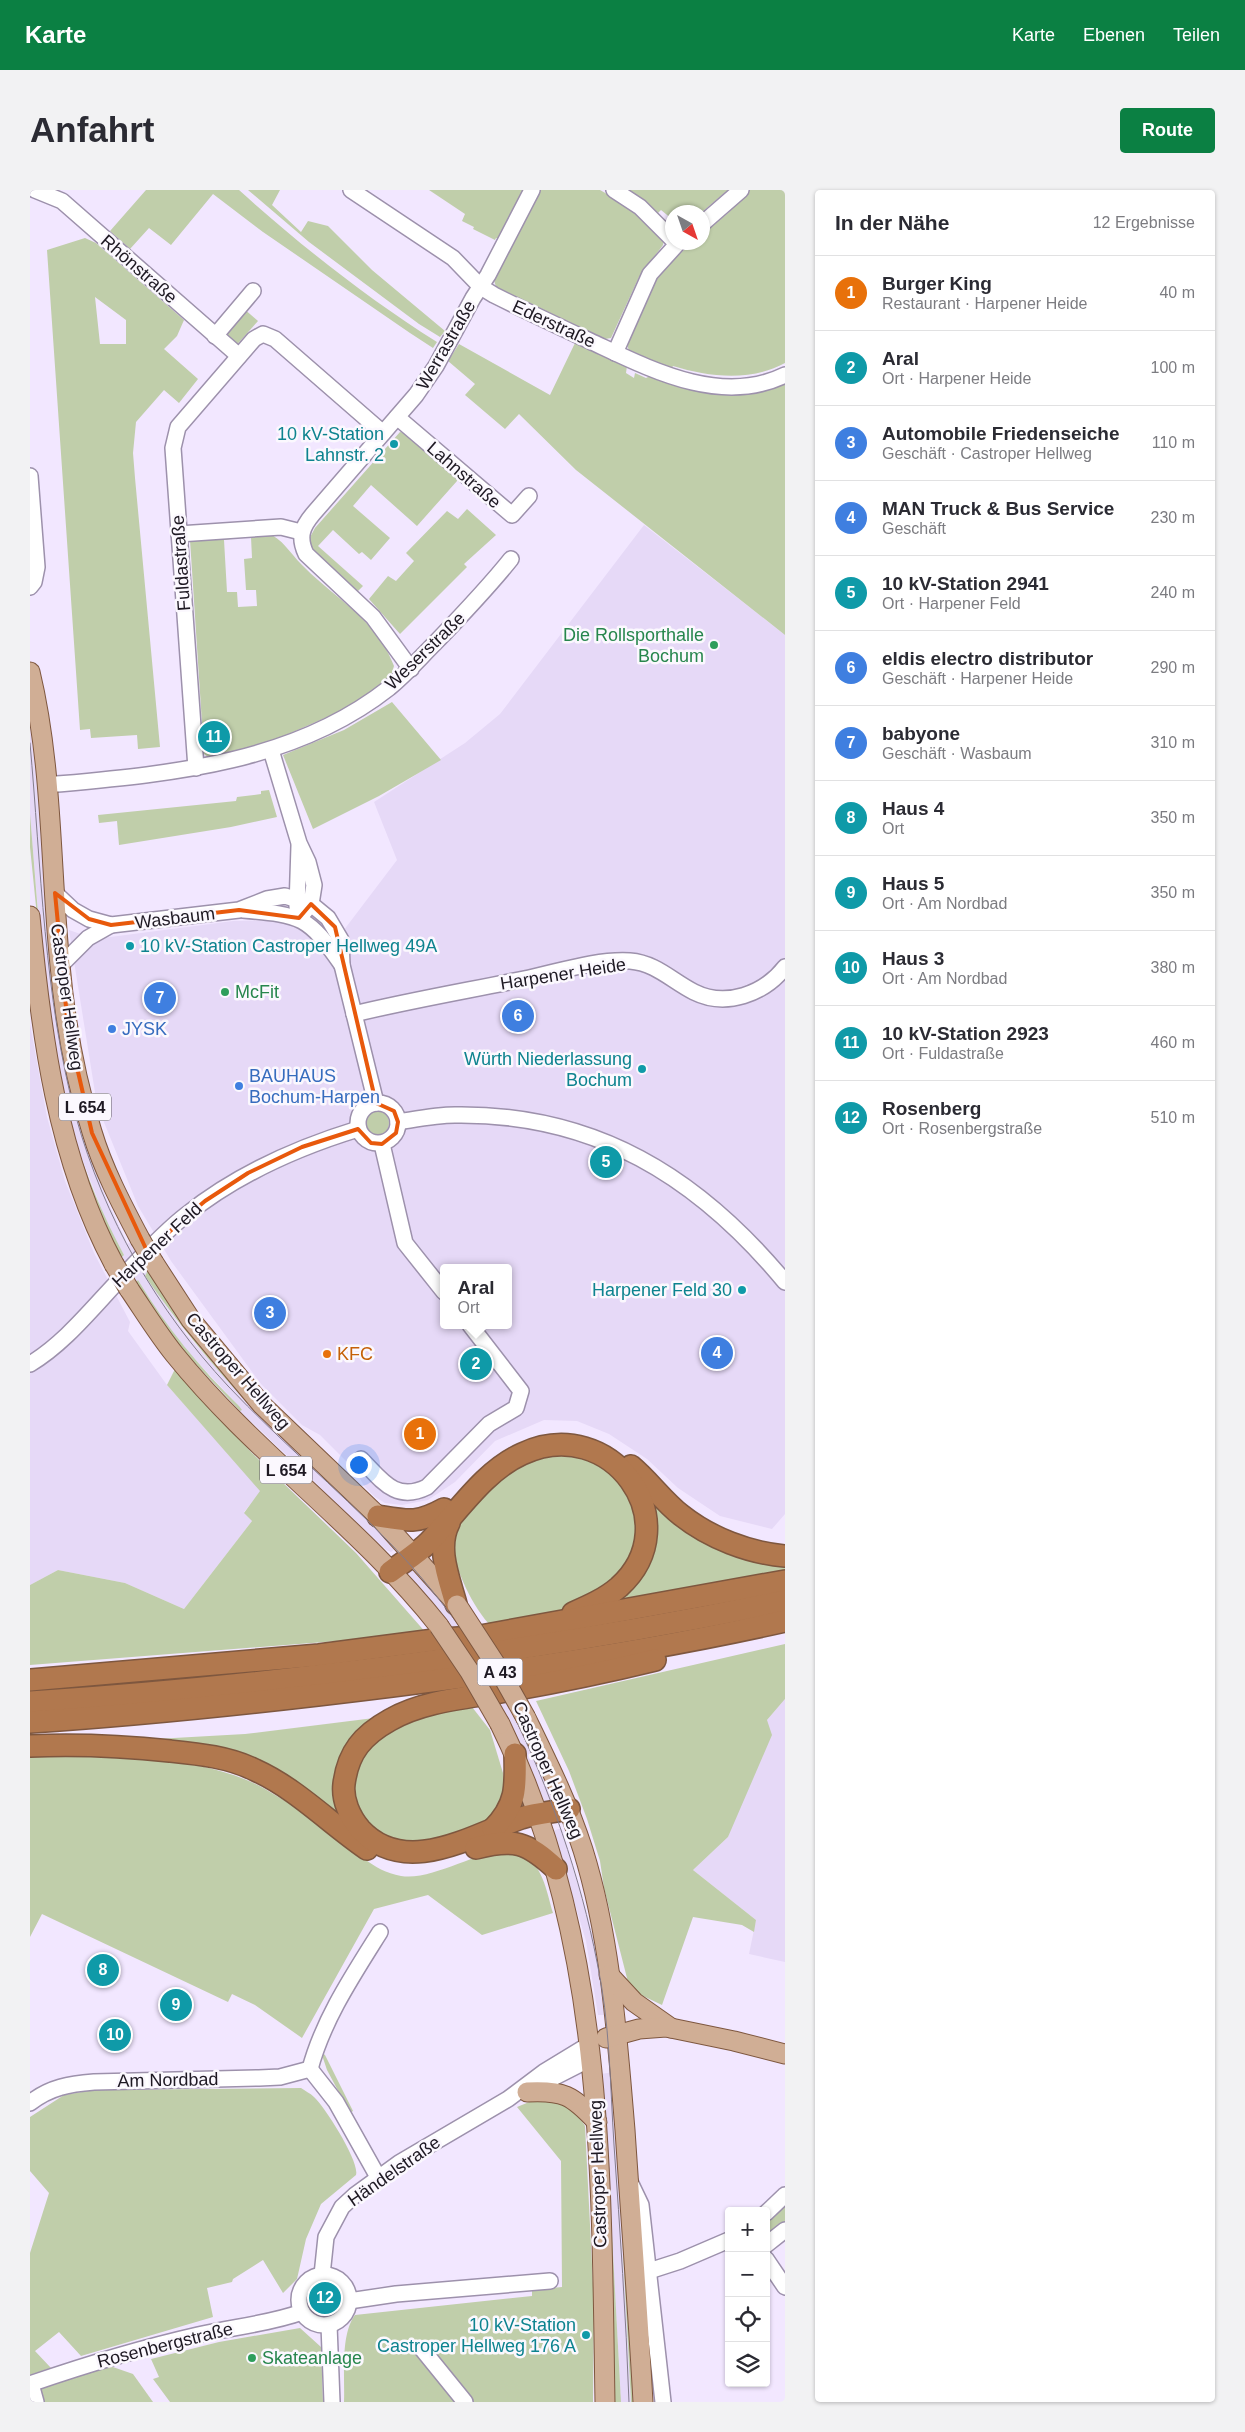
<!DOCTYPE html>
<html lang="de">
<meta charset="utf-8">
<style>
body{margin:0;font-family:Arial,sans-serif;background:#f2f2f3;color:#2b2b33}
.controls{position:absolute;right:15px;bottom:15px;display:grid;overflow:hidden;border-radius:5px;box-shadow:0 1px 4px #0004}
.controls button{width:45px;height:45px;display:grid;place-items:center;padding:0;border:0;border-bottom:1px solid #e1e1e2;background:#fff;color:#2b2b33;font:25px sans-serif}
.compass{position:absolute;left:635px;top:15px;width:45px;height:45px;border-radius:50%;background:#fff;box-shadow:0 1px 4px #0004;rotate:140deg}
.you{position:absolute;left:328px;top:1274px;width:18px;height:18px;margin:-12px;border:4px solid #fff;border-radius:50%;background:#1a73e8;box-shadow:0 0 0 8px #1a73e833}
.badge{display:grid;place-items:center;width:32px;height:32px;border-radius:50%;background:#0b8043;color:#fff;font-size:16px;font-weight:700}
.pin{position:absolute;translate:-50% -50%;border:2px solid #fff;box-shadow:0 1px 5px #0006}
.popup{position:absolute;left:410px;top:1074px;width:72px;height:65px;box-sizing:border-box;display:grid;place-content:center;border-radius:5px;background:#fff;filter:drop-shadow(0 1px 4px #0005);font-size:16px;white-space:nowrap;color:#7c7c81}
.popup b{font-size:19px;color:#2b2b33}
.popup::after{content:'';position:absolute;left:50%;top:100%;margin-left:-10px;border:10px solid transparent;border-top-color:#fff}
.list{margin:0;padding:0;list-style:none}
h2{display:flex;justify-content:space-between;align-items:center;height:65px;margin:0;padding:0 20px;font-size:21px}
h2 small{font-size:16px;font-weight:400;color:#7c7c81}
.list li{display:grid;grid-template-columns:32px 1fr auto;gap:15px;align-items:center;box-sizing:border-box;height:75px;padding:0 20px;border-top:1px solid #e1e1e2}
.list b{display:block;font-size:19px;white-space:nowrap}
.list p{margin:0;font-size:16px;white-space:nowrap;color:#7c7c81}
.list em{font-size:16px;font-style:normal;color:#7c7c81}
.icon{flex:none;width:28px;height:28px;fill:none;stroke:currentColor;stroke-width:2;stroke-linecap:round;stroke-linejoin:round}
.map{position:relative;flex:none;width:755px;height:2212px;overflow:hidden;border-radius:5px}
header{display:flex;align-items:center;gap:30px;box-sizing:border-box;height:70px;padding:0 25px;background:#0b8043;color:#fff}
header strong{font-size:24px}
nav{display:flex;gap:28px;margin-inline-start:auto;font-size:18px}
.intro{display:flex;align-items:center;justify-content:space-between;box-sizing:border-box;height:120px;padding:0 30px}
h1{margin:0;font-size:35px}
.button{padding:12px 22px;border-radius:5px;background:#0b8043;color:#fff;font-size:18px;font-weight:700}
main{display:flex;gap:30px;padding:0 30px}
aside{flex:1;background:#fff;border-radius:5px;box-shadow:0 1px 4px #0004}
.map>svg:first-child{display:block}
.built{fill:#e6d9f7;fill-rule:evenodd}
.green{fill:#c0ceaa;fill-rule:evenodd}
.lines{fill:none;stroke-linecap:round;stroke-linejoin:round}
.minor-casing{stroke:#9d91ac;stroke-width:18}
.major-casing{stroke:#7e573f;stroke-width:21}
.highway-casing{stroke:#7e573f;stroke-width:24}
.minor{stroke:#fff;stroke-width:15}
.major{stroke:#d0ae95;stroke-width:19}
.highway{stroke:#b1784e;stroke-width:21}
.tram{stroke:#837c8c;stroke-width:1}
.major-bridge-casing{stroke:#7e573f;stroke-width:21;stroke-linecap:butt}
.major-bridge{stroke:#d0ae95;stroke-width:19}
.marked{fill:none;stroke:#e8590c;stroke-width:4;stroke-linejoin:round}
.culture-dot{fill:#0f9aa8;stroke:#fbf8fe;stroke-width:2}
.leisure-dot{fill:#2e9e5b;stroke:#fbf8fe;stroke-width:2}
.shop-dot{fill:#3f7fe0;stroke:#fbf8fe;stroke-width:2}
.food-dot{fill:#e8710a;stroke:#fbf8fe;stroke-width:2}
.labels{text-anchor:middle;stroke-width:5;stroke-linejoin:round;paint-order:stroke}
.shield{fill:#fbf8fe;stroke:#605c65;stroke-width:1}
.shield-label{font-size:16px;font-weight:bold;fill:#1e1923}
.street-label{font-size:18px;fill:#1e1923;stroke:#fbf8fe}
.culture-label{font-size:18px;fill:#0d838f;stroke:#fbf8fe;text-anchor:end}
.leisure-label{font-size:18px;fill:#27864d;stroke:#fbf8fe;text-anchor:start}
.shop-label{font-size:18px;fill:#366cbe;stroke:#fbf8fe;text-anchor:start}
.food-label{font-size:18px;fill:#c56008;stroke:#fbf8fe;text-anchor:start}
</style>
<header>
<strong>Karte</strong>
<nav><a>Karte</a><a>Ebenen</a><a>Teilen</a></nav>
</header>
<div class="intro"><h1>Anfahrt</h1><a class="button">Route</a></div>
<main>
<div class="map">
<svg width="755" height="2212" viewBox="0 0 755 2212">
<rect width="100%" height="100%" fill="#f2e7ff"/>
<g class="built">
<path d="M614 335 755 445V1324L742 1339 690 1326 648 1298 617 1269 579 1244 547 1231 514 1230 465 1251 425 1292 398 1310 372 1315 355 1313 345 1307 334 1296 326 1281 290 1245 272 1235 231 1194 141 1071 108 1016 67 915 39 740 65 749 203 731 262 730 298 761 367 670 344 612 435 553 470 524ZM414 1078H478V1135H414Z"/>
<path d="M0 539 4 566H8L15 647H11L15 699 66 982 76 1008 97 1053 105 1054 119 1078 115 1086 156 1144 217 1212 219 1211 302 1291 366 1358 361 1362 356 1360 210 1221 209 1216 159 1163 131 1127 108 1090 104 1094 90 1069 94 1065 78 1036 54 974 43 942 28 878 11 756 0 624Z"/>
<path d="M0 834 17 927 35 991 64 1063 100 1132 98 1141 137 1195 231 1301 214 1322 222 1331 154 1419 95 1393 28 1380 0 1395Z"/>
<path d="M385 1376 420 1419 461 1479 500 1555 522 1609 512 1612 409 1422 377 1382Z"/>
<path d="M755 1509V1772L719 1764 726 1730 663 1680 698 1647 737 1530Z"/>
<path d="M531 1638 567 1760 578 1825H568L556 1751 523 1641Z"/>
<path d="M584 1882 587 1952 601 2212H591L577 1952 571 1884Z"/>
</g>
<g class="green">
<path d="M116 0H209C270 55 337 108 407 152L403 158 380 143 233 42 183 4 141 55 119 38 100 59 80 41Z"/>
<path d="M218 0H250L242 15 271 42 278 31 298 36 342 80 415 141 410 147 389 134 279 52Z"/>
<path d="M399 0H497L471 50 466 48 465 50 443 39 444 37 432 31 435 24Z"/>
<path d="M508 0H570L598 16 634 50 633 55 609 87 581 148 575 149 466 97 463 87Z"/>
<path d="M598 0H698L672 22H642V29L631 20 627 24Z"/>
<path d="M720 0H755V173C720 192 679 187 643 176L642 178 599 161 596 151 631 80 662 53 672 52 673 44 698 23Z"/>
<path d="M55 48 66 53 154 130 147 146 134 159 168 189 149 213 134 200 106 232 103 263 105 288 130 557 108 559 107 545 61 548 60 539 50 540 17 60ZM65 107 96 130V154H70Z"/>
<path d="M213 118 228 131 204 158 190 145Z"/>
<path d="M545 153 597 176 596 183 604 188 605 183 616 188 622 185 676 200V202L687 204 755 191V445L546 280 489 224 475 239 435 205 445 194 418 171 429 154 520 205Z"/>
<path d="M370 242 375 243 428 287 427 291 387 336 341 295 323 316 360 348 341 370 332 362 329 364 303 340 288 356 333 396 327 402 280 361 278 351 285 338Z"/>
<path d="M437 319 466 345 434 374 437 377 370 444 339 409 358 386 366 391 384 371 376 363 417 321 428 329Z"/>
<path d="M236 342C253 349 260 363 272 375 295 399 325 417 345 443 354 453 359 464 364 476L360 489 320 517 229 557 181 569 174 564 160 350 191 346 201 349 194 350 197 402H207L208 417 227 416 226 400H216L214 369 222 368 221 347 213 348 216 343Z"/>
<path d="M362 512 411 570 349 606 283 639 253 565 314 540Z"/>
<path d="M239 600 247 627 201 637 89 655 87 631 69 633 68 625 206 611 207 607 231 604V601Z"/>
<path d="M0 624C9 730 14 839 43 943 56 985 73 1026 94 1065L90 1069 60 1007 27 879 10 756 0 657Z"/>
<circle cx="347" cy="933" r="12"/>
<path d="M119 1078 219 1211 217 1213C180 1172 146 1131 115 1086Z"/>
<path d="M108 1090C136 1137 170 1178 209 1216L212 1220 210 1221 141 1148 104 1094Z"/>
<path d="M145 1179 222 1263 326 1363 397 1444 0 1475V1395L28 1380 95 1393 154 1419 222 1331 214 1323 230 1301 137 1195Z"/>
<path d="M533 1262 559 1267 593 1295 603 1315 606 1334 604 1353 598 1370 586 1388 554 1412 530 1422 459 1434C438 1410 425 1376 419 1346 443 1318 471 1280 507 1267 515 1264 525 1264 533 1262Z"/>
<path d="M613 1306 634 1319 755 1371V1383L575 1413 600 1393Z"/>
<path d="M755 1454V1509L737 1530 742 1545 698 1647 663 1680 726 1730 724 1742 712 1735 663 1727 632 1815 611 1805 598 1792 574 1698 570 1671 557 1629 539 1581 506 1511Z"/>
<path d="M442 1517 460 1540 473 1583 474 1594 471 1614 457 1634 396 1653 378 1655 343 1640 330 1624 322 1597 333 1561 369 1534 410 1522Z"/>
<path d="M352 1527 319 1559 328 1644 298 1619 126 1549 215 1544Z"/>
<path d="M8 1564C77 1567 174 1564 235 1599 257 1612 281 1626 302 1642 324 1659 342 1681 371 1686 406 1692 458 1652 489 1663 513 1673 516 1700 523 1723L452 1745 398 1705 344 1719 272 1848 225 1815 202 1804 198 1812 12 1724 0 1747V1565Z"/>
<path d="M291 1862 295 1865 323 1921 320 1923 297 1880Z"/>
<path d="M271 1898C275 1901 280 1903 284 1907 295 1917 330 1972 326 1985L291 2014 276 2049 267 2089 253 2103 233 2070 203 2089 202 2092 177 2098 183 2127 51 2166 29 2142 5 2161 21 2178 0 2185V2063L19 2003 0 1981V1927L34 1905 64 1900Z"/>
<path d="M504 1910C527 1910 543 1915 555 1936L564 2114 563 2212H314C315 2187 310 2145 325 2125L502 2106V2100L532 2097 531 1971 487 1917Z"/>
<path d="M574 1952H577L591 2212H580Z"/>
<path d="M587 1952 607 2212H601Z"/>
<path d="M755 2011V2032L736 2049V2028Z"/>
<path d="M270 2138 291 2157 293 2212H140L123 2189 129 2187 121 2169 189 2152Z"/>
<path d="M80 2176 103 2184 123 2212H12L6 2195Z"/>
</g>
<g class="lines">
<defs>
<g id="minor">
<path d="M5 0 32 11 209 166"/>
<path d="M321 0 423 68 451 97 464 105C496 121 528 136 560 151 618 178 690 217 755 185"/>
<path d="M584 0 610 17 642 49"/>
<path d="M672 34 711 0"/>
<path d="M185 146 223 101"/>
<path d="M585 163 620 84 649 52"/>
<path d="M367 227 482 325 499 306"/>
<path d="M0 286 7 377 4 392 0 397"/>
<path d="M149 344 251 337 271 342"/>
<path d="M381 479 343 427 276 364C268 347 272 337 283 324L386 205 406 176 443 108 458 85 502 0"/>
<path d="M241 560 269 653 278 672 284 695 281 714 269 728"/>
<path d="M166 578 143 258 148 237 224 149 233 144 245 149 353 243"/>
<path d="M18 595C136 584 261 575 359 498 376 484 389 469 405 453 431 426 457 399 481 369"/>
<path d="M25 703 43 720 59 729 81 735 209 720 237 709 255 706 281 714 298 728 311 750 312 775 346 913"/>
<path d="M267 717 269 656"/>
<path d="M213 720C272 725 278 726 312 775"/>
<path d="M30 776 58 748 81 735"/>
<path d="M324 824C382 810 441 800 499 788 531 781 567 769 600 771 626 773 642 791 664 802 696 818 734 804 755 777"/>
<circle cx="348" cy="933" r="20"/>
<path d="M368 932C387 929 406 925 425 925 565 923 668 987 755 1092"/>
<path d="M352 954 375 1053 414 1102"/>
<path d="M0 1174C37 1152 66 1113 96 1083 115 1063 134 1042 156 1025 207 984 266 958 328 939"/>
<path d="M331 1269C351 1289 365 1313 397 1297L459 1234 486 1218 491 1201 440 1135"/>
<path d="M280 1879C293 1830 323 1785 350 1742"/>
<path d="M280 1879 306 1912 348 1987"/>
<path d="M513 1893 562 1868"/>
<path d="M0 1913C20 1897 40 1894 64 1892L229 1888 250 1887 280 1879"/>
<path d="M600 1992 611 2015 633 2212"/>
<path d="M736 2023 755 2005"/>
<path d="M736 2055 755 2040"/>
<path d="M736 2069 755 2097"/>
<path d="M619 2081 650 2071 699 2050"/>
<path d="M292 2085 296 2047 312 2017 325 2005 369 1973 478 1909 514 1882 560 1854"/>
<circle cx="294" cy="2110" r="25"/>
<path d="M319 2111 366 2104 520 2091"/>
<path d="M299 2135 302 2212"/>
<path d="M392 2159 435 2212"/>
<path d="M0 2194C55 2175 111 2158 168 2145 202 2137 239 2134 272 2122"/>
<path d="M1 2194 6 2212"/>
</g>
<g id="major">
<path d="M0 482C23 578 20 677 30 775 35 831 45 888 62 942 73 979 92 1015 110 1049"/>
<path d="M0 726C11 845 27 968 84 1074"/>
<path d="M124 1073 161 1130 232 1215 348 1326 425 1412"/>
<path d="M99 1099C114 1121 128 1144 145 1165 224 1263 331 1337 409 1436"/>
<path d="M496 1528C517 1571 538 1613 553 1660 581 1750 587 1846 595 1940 601 2031 608 2121 613 2212"/>
<path d="M470 1534C575 1748 571 1980 575 2212"/>
<path d="M579 1785 604 1812 641 1838"/>
<path d="M576 1848 609 1839 636 1837 704 1851 755 1864"/>
<path d="M497 1902C533 1900 542 1905 567 1932"/>
</g>
<g id="highway">
<path d="M601 1276C619 1291 633 1311 651 1325 680 1348 719 1363 755 1366"/>
<path d="M348 1326C378 1331 387 1334 414 1319"/>
<path d="M419 1333C406 1358 419 1388 426 1414"/>
<path d="M360 1382C373 1372 388 1363 399 1352 428 1322 454 1281 492 1264 581 1222 660 1333 589 1397 575 1409 559 1416 543 1423"/>
<path d="M0 1490 289 1465 412 1449 445 1447 755 1391"/>
<path d="M0 1512C254 1495 505 1462 755 1411"/>
<path d="M0 1532C121 1524 242 1511 362 1496 494 1480 626 1460 755 1431"/>
<path d="M0 1556C47 1554 93 1556 140 1561 169 1564 199 1567 225 1580 267 1599 299 1633 337 1659"/>
<path d="M539 1619C523 1622 506 1623 491 1628 441 1646 375 1688 330 1639 320 1627 312 1610 314 1594 318 1562 333 1545 360 1530 395 1510 438 1508 477 1501 527 1492 576 1482 625 1470"/>
<path d="M463 1639C487 1615 486 1596 485 1564"/>
<path d="M446 1658C484 1648 497 1652 526 1679"/>
</g>
</defs>
<use href="#minor" class="minor-casing"/>
<use href="#major" class="major-casing"/>
<use href="#highway" class="highway-casing"/>
<use href="#minor" class="minor"/>
<use href="#major" class="major"/>
<use href="#highway" class="highway"/>
<path class="tram" d="M0 553C11 675 14 809 46 927 74 1028 127 1120 198 1196 249 1250 305 1297 357 1350 406 1400 448 1458 481 1520 519 1596 551 1689 567 1772 580 1832 580 1894 584 1955 590 2041 596 2126 599 2212"/>
<defs>
<g id="major-bridge">
<path d="M110 1049 124 1073"/>
<path d="M84 1074 99 1099"/>
<path d="M427 1415 468 1478 496 1528"/>
<path d="M409 1436 440 1482 470 1534"/>
</g>
</defs>
<use href="#major-bridge" class="major-bridge-casing"/>
<use href="#major-bridge" class="major-bridge"/>
</g>
<path class="marked" d="M25 703 59 729 81 735 209 720 269 728 281 714 305 737 346 913 364 921 368 932 366 943 352 954 341 953 328 939 272 957 218 983 175 1011 117 1061 62 943 38 838Z"/>
<g class="culture-dot">
<circle cx="364" cy="254" r="5"/>
<circle cx="100" cy="756" r="5"/>
<circle cx="612" cy="879" r="5"/>
<circle cx="712" cy="1100" r="5"/>
<circle cx="556" cy="2145" r="5"/>
</g>
<g class="leisure-dot">
<circle cx="684" cy="455" r="5"/>
<circle cx="195" cy="802" r="5"/>
<circle cx="222" cy="2168" r="5"/>
</g>
<g class="shop-dot">
<circle cx="82" cy="839" r="5"/>
<circle cx="209" cy="896" r="5"/>
</g>
<circle class="food-dot" cx="297" cy="1164" r="5"/>
<g class="labels">
<g class="shield">
<rect x="29" y="903.5" width="52" height="27" rx="4"/>
<rect x="230" y="1266.5" width="52" height="27" rx="4"/>
<rect x="447.5" y="1468.5" width="45" height="27" rx="4"/>
</g>
<g class="shield-label">
<text x="55" y="923">L 654</text>
<text x="256" y="1286">L 654</text>
<text x="470" y="1488">A 43</text>
</g>
<g class="street-label">
<text transform="translate(109 79) rotate(41)" y="6">Rhönstraße</text>
<text transform="translate(524 134) rotate(25)" y="6">Ederstraße</text>
<text transform="translate(416 155) rotate(-60)" y="6">Werrastraße</text>
<text transform="translate(434 285) rotate(41)" y="6">Lahnstraße</text>
<text transform="translate(151 373) rotate(-94)" y="6">Fuldastraße</text>
<text transform="translate(395 461) rotate(-44)" y="6">Weserstraße</text>
<text transform="translate(145 728) rotate(-7)" y="6">Wasbaum</text>
<text transform="translate(533 784) rotate(-9)" y="6">Harpener Heide</text>
<text transform="translate(37 807) rotate(82)" y="6">Castroper Hellweg</text>
<text transform="translate(127 1055) rotate(-43)" y="6">Harpener Feld</text>
<text transform="translate(208 1181) rotate(49)" y="6">Castroper Hellweg</text>
<text transform="translate(518 1580) rotate(66)" y="6">Castroper Hellweg</text>
<text transform="translate(138 1890) rotate(-1)" y="6">Am Nordbad</text>
<text transform="translate(364 1981) rotate(-35)" y="6">Händelstraße</text>
<text transform="translate(568 1984) rotate(-92)" y="6">Castroper Hellweg</text>
<text transform="translate(135 2155) rotate(-14)" y="6">Rosenbergstraße</text>
</g>
<g class="culture-label">
<text x="354" y="250">10 kV-Station<tspan x="354" dy="21">Lahnstr. 2</tspan></text>
<text x="110" y="762" text-anchor="start">10 kV-Station Castroper Hellweg 49A</text>
<text x="602" y="875">Würth Niederlassung<tspan x="602" dy="21">Bochum</tspan></text>
<text x="702" y="1106">Harpener Feld 30</text>
<text x="546" y="2141">10 kV-Station<tspan x="546" dy="21">Castroper Hellweg 176 A</tspan></text>
</g>
<g class="leisure-label">
<text x="674" y="451" text-anchor="end">Die Rollsporthalle<tspan x="674" dy="21">Bochum</tspan></text>
<text x="205" y="808">McFit</text>
<text x="232" y="2174">Skateanlage</text>
</g>
<g class="shop-label">
<text x="92" y="845">JYSK</text>
<text x="219" y="892">BAUHAUS<tspan x="219" dy="21">Bochum-Harpen</tspan></text>
</g>
<g class="food-label">
<text x="307" y="1170">KFC</text>
</g>
</g>
</svg>
<div class="controls">
<button>+</button>
<button>−</button>
<button><svg class="icon" aria-label="locate" viewBox="0 0 24 24"><circle cx="12" cy="12" r="6"/><path d="M12 2v4M12 18v4M2 12h4M18 12h4"/></svg></button>
<button><svg class="icon" aria-label="layers" viewBox="0 0 24 24"><path d="M12 4l9 5-9 5-9-5zM3 14l9 5 9-5"/></svg></button>
</div>
<svg class="compass" viewBox="-18 -18 36 36"><path d="M0-13l5 13h-10z" fill="#e53935"/><path d="M0 13l5-13h-10z" fill="#7c7c81"/></svg>
<div class="you"></div>
<div class="pin badge" style="left:390px;top:1244px;background:#e8710a">1</div>
<div class="pin badge" style="left:446px;top:1174px;background:#0f9aa8">2</div>
<div class="popup"><b>Aral</b>Ort</div>
<div class="pin badge" style="left:240px;top:1123px;background:#3f7fe0">3</div>
<div class="pin badge" style="left:687px;top:1163px;background:#3f7fe0">4</div>
<div class="pin badge" style="left:576px;top:972px;background:#0f9aa8">5</div>
<div class="pin badge" style="left:488px;top:826px;background:#3f7fe0">6</div>
<div class="pin badge" style="left:130px;top:808px;background:#3f7fe0">7</div>
<div class="pin badge" style="left:73px;top:1780px;background:#0f9aa8">8</div>
<div class="pin badge" style="left:146px;top:1815px;background:#0f9aa8">9</div>
<div class="pin badge" style="left:85px;top:1845px;background:#0f9aa8">10</div>
<div class="pin badge" style="left:184px;top:547px;background:#0f9aa8">11</div>
<div class="pin badge" style="left:295px;top:2108px;background:#0f9aa8">12</div>
</div>
<aside>
<h2>In der Nähe<small>12 Ergebnisse</small></h2>
<ul class="list">
<li><span class="badge" style="background:#e8710a">1</span><div><b>Burger King</b><p>Restaurant · Harpener Heide</p></div><em>40 m</em></li>
<li><span class="badge" style="background:#0f9aa8">2</span><div><b>Aral</b><p>Ort · Harpener Heide</p></div><em>100 m</em></li>
<li><span class="badge" style="background:#3f7fe0">3</span><div><b>Automobile Friedenseiche</b><p>Geschäft · Castroper Hellweg</p></div><em>110 m</em></li>
<li><span class="badge" style="background:#3f7fe0">4</span><div><b>MAN Truck &amp; Bus Service</b><p>Geschäft</p></div><em>230 m</em></li>
<li><span class="badge" style="background:#0f9aa8">5</span><div><b>10 kV-Station 2941</b><p>Ort · Harpener Feld</p></div><em>240 m</em></li>
<li><span class="badge" style="background:#3f7fe0">6</span><div><b>eldis electro distributor</b><p>Geschäft · Harpener Heide</p></div><em>290 m</em></li>
<li><span class="badge" style="background:#3f7fe0">7</span><div><b>babyone</b><p>Geschäft · Wasbaum</p></div><em>310 m</em></li>
<li><span class="badge" style="background:#0f9aa8">8</span><div><b>Haus 4</b><p>Ort</p></div><em>350 m</em></li>
<li><span class="badge" style="background:#0f9aa8">9</span><div><b>Haus 5</b><p>Ort · Am Nordbad</p></div><em>350 m</em></li>
<li><span class="badge" style="background:#0f9aa8">10</span><div><b>Haus 3</b><p>Ort · Am Nordbad</p></div><em>380 m</em></li>
<li><span class="badge" style="background:#0f9aa8">11</span><div><b>10 kV-Station 2923</b><p>Ort · Fuldastraße</p></div><em>460 m</em></li>
<li><span class="badge" style="background:#0f9aa8">12</span><div><b>Rosenberg</b><p>Ort · Rosenbergstraße</p></div><em>510 m</em></li>
</ul>
</aside>
</main>
